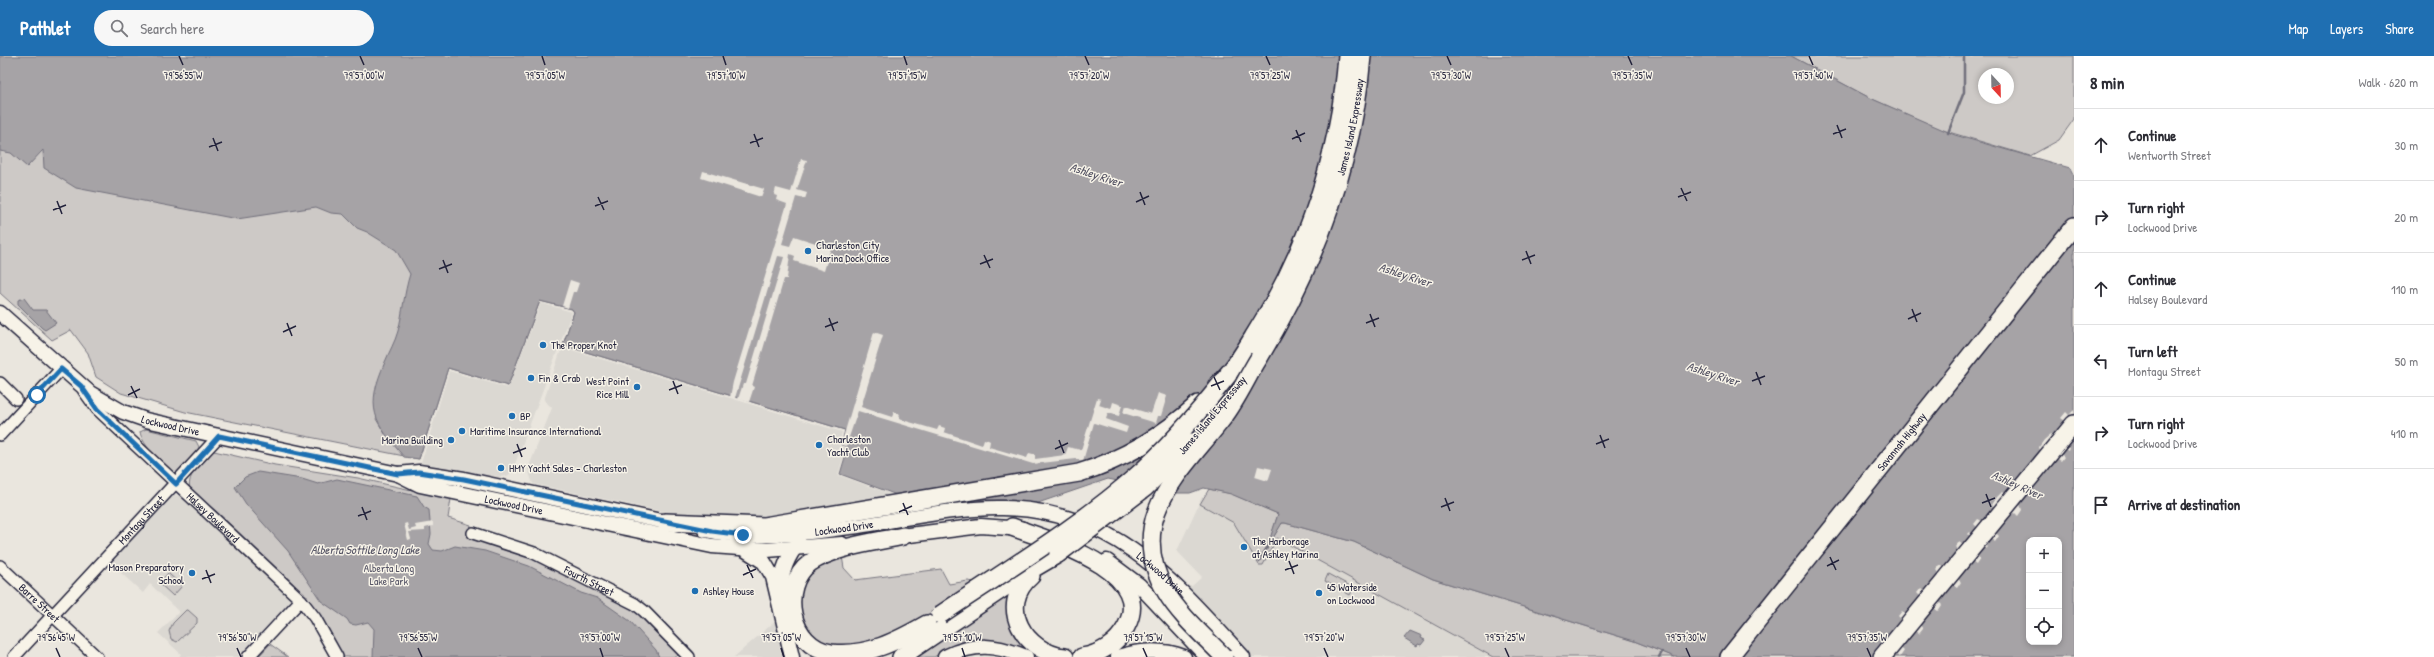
<!DOCTYPE html>
<meta charset="utf-8">
<style>
body{margin:0;font-family:"Patrick Hand",sans-serif;background:#f7f7f7;color:#2b2b33}
.controls{position:absolute;right:12px;bottom:12px;display:grid;overflow:hidden;border-radius:8px;box-shadow:0 2px 6px #0003}
.controls button{width:36px;height:36px;display:grid;place-items:center;padding:0;border:0;border-bottom:1px solid #e1e1e2;background:#fff;color:#2b2b33;font:20px sans-serif}
.compass{position:absolute;left:1978px;top:12px;width:36px;height:36px;border-radius:50%;background:#fff;box-shadow:0 2px 6px #0003;rotate:158deg}
.stop{position:absolute;width:12px;height:12px;margin:-9px;border:3px solid #1f6fb2;border-radius:50%;background:#fff}
.stop.end{background:#1f6fb2;border-color:#fff;box-shadow:0 1px 4px #0008}
.list{margin:0;padding:0;list-style:none}
h2{display:flex;justify-content:space-between;align-items:center;height:52px;margin:0;padding:0 16px;font-size:17px}
h2 small{font-size:13px;font-weight:400;color:#7c7c81}
.list li{display:grid;grid-template-columns:26px 1fr auto;gap:12px;align-items:center;box-sizing:border-box;height:72px;padding:0 16px;border-top:1px solid #e1e1e2}
.list b{display:block;font-size:15px;white-space:nowrap}
.list p{margin:0;font-size:13px;white-space:nowrap;color:#7c7c81}
.list em{font-size:13px;font-style:normal;color:#7c7c81}
.icon{flex:none;width:22px;height:22px;fill:none;stroke:currentColor;stroke-width:2;stroke-linecap:round;stroke-linejoin:round}
.map{position:relative;flex:none;width:2074px;height:601px;overflow:hidden}
header{display:flex;align-items:center;gap:24px;box-sizing:border-box;height:56px;padding:0 20px;background:#1f6fb2;color:#fff}
header strong{font-size:19px}
nav{display:flex;gap:22px;margin-inline-start:auto;font-size:14px}
.search{width:280px;height:36px;background:#f7f7f7;display:flex;align-items:center;gap:10px;box-sizing:border-box;padding:0 14px;border-radius:22px;color:#7c7c81;font-size:15px}
main{display:flex}
aside{flex:1;background:#fff}
.map>svg:first-child{display:block}
.built{fill:#dbd8d2}
.green{fill:#cdc9c6;stroke:#787680;fill-rule:evenodd}
.water{fill:#a6a3a6;stroke:#716f7b;fill-rule:evenodd}
.pier{fill:#eae6de}
.lines{fill:none;stroke-linecap:round;stroke-linejoin:round}
.stream{stroke:#716f7b;stroke-width:2.5}
.minor-casing{stroke:#22223b;stroke-width:14}
.major-casing{stroke:#22223b;stroke-width:17}
.highway-casing{stroke:#22223b;stroke-width:20}
.minor{stroke:#f7f3e8;stroke-width:11}
.major{stroke:#f7f3e8;stroke-width:14}
.highway{stroke:#f7f3e8;stroke-width:17}
.highway-bridge-casing{stroke:#22223b;stroke-width:20;stroke-linecap:butt}
.highway-bridge{stroke:#f7f3e8;stroke-width:17}
.route{stroke:#1f6fb2;stroke-width:5}
.ticks{fill:none;stroke:#22223b;stroke-width:1.5}
.poi-dot{fill:#1f6fb2;stroke:#f7f3e8;stroke-width:1.5}
.labels{text-anchor:middle;stroke-width:3;stroke-linejoin:round;paint-order:stroke}
.street-label{font-size:11px;fill:#22223b;stroke:#f7f3e8}
.poi-label{font-size:11px;fill:#22223b;stroke:#f7f3e8;text-anchor:start}
.park-label{font-size:11px;fill:#555465;stroke:#f7f3e8}
.water-label{font-size:12px;font-style:italic;fill:#504f60;stroke:#f7f3e8}
.ticks-label{font-size:10px;text-anchor:middle;fill:#22223b;stroke:#f7f3e8;stroke-width:3;stroke-linejoin:round;paint-order:stroke}
</style>
<header>
<strong>Pathlet</strong>
<div class="search"><svg class="icon" aria-label="search" viewBox="0 0 24 24"><circle cx="10" cy="10" r="6"/><path d="M15 15l6 6"/></svg>Search here</div>
<nav><a>Map</a><a>Layers</a><a>Share</a></nav>
</header>
<main>
<div class="map">
<svg width="2074" height="601" viewBox="0 0 2074 601">
<rect width="100%" height="100%" fill="#eae6de"/>
<filter id="ink" filterUnits="userSpaceOnUse"><feTurbulence type="fractalNoise" baseFrequency=".025" numOctaves="2"/><feDisplacementMap in="SourceGraphic" scale="8" xChannelSelector="R" yChannelSelector="G"/><feConvolveMatrix kernelMatrix="1 2 1 2 8 2 1 2 1" color-interpolation-filters="sRGB"/></filter>
<g filter="url(#ink)">
<g class="built">
<path d="M541 247 572 256 512 416 507 420 499 421 456 414 420 411 449 315 508 332Z"/>
<path d="M562 291 842 376 839 390 846 392 838 419 891 438 893 444 780 466 697 463 533 428 528 413 552 352 544 344Z"/>
<path d="M175 439 180 440 291 542 288 552 242 601H179L181 598 158 577 179 556 150 528 143 537 109 506 170 440Z"/>
<path d="M1202 441 1260 466 1496 601H1253L1185 531 1192 530 1202 521 1177 495Z"/>
<path d="M779 562 787 601H734Z"/>
</g>
<g class="green">
<path d="M1791 0H2074V63L2059 84 2030 100 1942 74 1870 42ZM1984 18H2008V42H1984Z"/>
<path d="M0 60 470 162 376 363 385 378 472 194 845 374 563 289 574 256 572 253 540 245 508 330 448 312 419 403 185 356 121 337 96 321 88 297 71 274 52 284 0 237Z"/>
<path d="M146 373 196 385 199 391C196 399 185 416 176 417 166 418 141 386 140 376Z"/>
<path d="M214 395 275 409 358 422 451 443 448 462 471 469 469 479 513 492 637 555 680 597 676 601H342L293 527 216 455 190 434C186 417 203 406 214 395Z"/>
<path d="M1209 433 1232 438 1278 458 1268 490 1282 467H1285L1354 486 1433 523 1634 585 1675 601H1493L1277 482 1263 509H1259L1234 467 1200 448Z"/>
<path d="M842 500 844 512 855 524 941 513 949 528 968 525 974 526 915 567 895 578 846 594 815 583 802 568 799 536 812 511Z"/>
<path d="M168 517 182 530 173 540 159 527Z"/>
<path d="M1328 518 1354 532 1350 539 1325 525Z"/>
<path d="M1010 536 1029 590 1026 595H944L934 601H914Z"/>
<path d="M186 554H188L197 562V567L177 586 171 583 169 575 173 567Z"/>
<path d="M270 588 288 601H258Z"/>
</g>
<g class="water">
<path d="M0 0H1791L1870 42 1955 79 2070 112 2074 120V601H1675L1634 585 1433 523 1354 486 1285 467H1282L1267 492 1278 458 1231 438 1204 432 1190 437H1177L1108 423 1038 447 897 439 840 418 848 391 841 389 845 374 563 289 574 256 572 253 540 245 508 330 448 312 419 403 404 401C373 365 365 352 385 306 389 296 395 286 398 275 403 256 404 237 410 218L396 194 367 176 357 172 343 158 331 157 316 151 237 163 76 132 44 112 43 94 27 111 11 97 0 95ZM2029 484H2059V586H2029Z"/>
<path d="M24 242 33 254H46L56 267 45 274 42 272 18 248V244Z"/>
<path d="M258 416 302 423 318 428 337 423 417 440 424 451 429 454 431 478 429 488 433 494 442 495 455 490 485 495 529 510 581 537 597 542 630 565 656 594 659 601H373L374 573 368 566 356 569 350 568 347 563 321 545 288 495 246 448 235 431 245 421Z"/>
<path d="M1410 575 1422 580 1421 582 1425 584 1421 589 1418 588 1417 590 1404 582Z"/>
</g>
<g class="pier">
<path d="M801 103 807 104 797 134 807 137 805 143 796 141 782 188 790 190 794 180 831 192 824 215 794 205 795 200 790 198 787 223H784L752 330 754 331 749 346 738 343 743 328H746L784 201 778 200 735 342 730 341 733 326 787 148 776 144 777 140 774 139 776 132 791 136Z"/>
<path d="M703 115 764 133 761 141 701 122Z"/>
<path d="M570 224 579 227 576 236H573L568 252 562 250Z"/>
<path d="M874 276 883 279 861 351 892 361 894 356 900 358 899 363 937 374 939 370 945 372 944 376 982 389 984 383 988 384 990 385 989 391 1027 402 1029 397 1033 398H1035V403L1065 399 1068 391 1081 394 1097 342 1101 343 1099 349 1111 353 1113 346 1122 349 1119 360 1108 357 1106 363 1128 371 1126 377 1094 367 1083 405 1076 403 1033 408 858 355 846 390 841 389Z"/>
<path d="M1158 337 1167 340 1161 360H1158L1156 367 1123 357 1125 350 1151 358Z"/>
<path d="M2074 354V382L2067 391 2069 392 2068 395 2065 393 2061 398 2064 401 2061 405 2058 403 2054 406 2020 448 2022 454 2018 460 2015 457 2011 458 1996 477 1999 480 1995 486 1991 483 1986 489 1988 491 1986 493 1984 491 1977 500 1980 503 1976 509 1972 506 1958 523 1961 526 1957 532 1953 529 1939 546 1942 549 1938 555 1934 552 1920 569 1923 573 1919 578 1915 575 1901 592 1904 595 1900 601 1896 598 1894 601H1870L1882 587 1879 583 1883 578 1887 581 1901 563 1898 560 1902 555 1906 558 1920 540 1917 537 1921 532 1925 535 1939 517 1936 514 1940 509 1944 511 1958 494 1955 491 1959 486 1963 489 1970 480 1968 478 1970 476 1972 478 1977 471 1974 468 1978 463 1982 465 1994 451 1992 449 1997 441 2002 436 2005 438 2040 395 2039 391 2044 384 2051 378 2053 379 2065 365 2061 362 2066 356 2069 359Z"/>
<path d="M1258 410 1272 413 1268 425 1255 421Z"/>
<path d="M433 466V470L425 472V475L409 476 411 483 408 484 404 468 407 467 409 474 416 472 415 469Z"/>
</g>
<g class="lines">
<g class="stream">
<path d="M1948 77 1964 36V0"/>
<path d="M1259 505 1267 492"/>
<path d="M1659 601 1662 596"/>
</g>
<defs>
<g id="minor">
<path d="M0 327 16 343"/>
<path id="s1" d="M84 335 97 353 301 544 315 562 337 601"/>
<path d="M0 379 61 313"/>
<path id="s2" d="M473 477 534 497 635 548 644 555 689 601"/>
<path id="s3" d="M0 510 97 601"/>
<path id="s4" d="M14 601 219 380"/>
<path d="M248 601 301 544"/>
</g>
<g id="major">
<path id="s5" d="M0 257 90 337 123 356 146 364 219 380 398 418"/>
<path id="s6" d="M675 468 464 423 419 416 398 418 420 429 712 490 767 494 842 488"/>
<path id="s7" d="M705 474C757 485 807 477 858 470 903 463 959 451 1003 452 1115 454 1173 525 1243 601"/>
<path d="M893 481 981 470 1023 473"/>
<path d="M744 493 764 506 773 521 792 601"/>
<path d="M1107 505 1139 529 1207 601"/>
<path d="M779 537C781 519 786 501 799 487"/>
<path d="M945 601C976 586 996 589 1026 601"/>
<path d="M1118 601C1140 594 1163 593 1184 601"/>
</g>
<g id="highway">
<path id="s8" d="M1259 302C1315 209 1353 109 1362 0"/>
<path d="M1217 329C1233 315 1244 296 1255 278 1307 196 1340 97 1347 0"/>
<path d="M665 466 764 470 1079 417C1125 403 1163 380 1198 348"/>
<path d="M1012 471C1048 484 1157 514 1126 571 1117 588 1100 598 1082 601"/>
<path d="M903 480C876 486 832 491 810 507 778 531 790 591 831 597 867 601 897 585 927 568"/>
<path d="M1031 520C996 550 1025 597 1065 601"/>
<path d="M901 601 1029 515 1058 498"/>
<path id="s9" d="M1729 601 2074 170"/>
<path d="M1882 601 2074 368"/>
</g>
</defs>
<use href="#minor" class="minor-casing"/>
<use href="#major" class="major-casing"/>
<use href="#highway" class="highway-casing"/>
<use href="#minor" class="minor"/>
<use href="#major" class="major"/>
<use href="#highway" class="highway"/>
<defs>
<g id="highway-bridge">
<path d="M1058 498 1145 432 1191 386"/>
<path d="M940 559C1005 515 1074 474 1134 422 1169 392 1199 356 1228 319"/>
<path d="M1224 601C1205 581 1180 560 1166 536 1123 462 1182 416 1223 362 1237 344 1247 321 1259 302"/>
</g>
</defs>
<use href="#highway-bridge" class="highway-bridge-casing"/>
<use href="#highway-bridge" class="highway-bridge"/>
</g>
</g>
<g class="lines" filter="url(#ink)">
<path class="route" d="M37 339 61 313 81 330 97 353 176 428 219 380 398 418 419 416 464 423 712 475 743 479"/>
</g>
<path class="ticks" d="M179 0 183 9M360 0 364 9M542 0 545 9M723 0 726 9M904 0 907 9M1085 0 1089 9M1266 0 1270 9M1447 0 1451 9M1628 0 1632 9M1809 0 1813 9M1837 69 1842 82M1296 74 1301 86M754 78 759 91M1833 78 1846 73M213 82 218 95M1292 83 1305 77M750 87 763 82M209 91 222 86M1681 132 1687 145M1140 136 1145 149M598 141 604 154M1678 141 1691 136M57 145 62 158M1136 146 1149 140M595 150 608 145M53 154 66 149M1526 195 1531 208M984 199 990 212M443 204 448 217M1522 204 1535 199M980 208 993 203M439 213 452 208M1912 253 1917 266M1370 258 1375 271M829 262 834 275M1908 263 1921 257M287 267 292 280M1366 267 1379 262M825 271 838 266M283 276 296 270M1756 316 1761 329M1214 321 1220 334M673 325 678 338M1752 325 1765 320M131 330 137 342M1211 330 1224 325M669 334 682 329M128 339 140 333M1600 379 1605 392M1059 384 1064 397M517 388 522 401M1596 388 1609 383M1055 393 1068 387M513 397 526 392M1986 438 1991 451M1445 442 1450 455M903 447 908 459M1982 447 1995 442M362 451 367 464M1441 451 1454 446M899 456 912 450M358 460 371 455M1830 501 1836 514M1289 505 1294 518M747 509 753 522M1827 510 1839 504M206 514 211 527M1285 514 1298 509M743 519 756 513M202 523 215 518M56 592 60 601M237 592 241 601M418 592 422 601M600 592 603 601M781 592 784 601M962 592 965 601M1143 592 1147 601M1324 592 1328 601M1505 592 1509 601M1686 592 1690 601M1867 592 1871 601"/>
<g class="poi-dot">
<circle cx="808" cy="195" r="4"/>
<circle cx="543" cy="289" r="4"/>
<circle cx="531" cy="322" r="4"/>
<circle cx="637" cy="331" r="4"/>
<circle cx="512" cy="360" r="4"/>
<circle cx="462" cy="375" r="4"/>
<circle cx="451" cy="384" r="4"/>
<circle cx="819" cy="389" r="4"/>
<circle cx="501" cy="412" r="4"/>
<circle cx="1244" cy="491" r="4"/>
<circle cx="192" cy="517" r="4"/>
<circle cx="695" cy="535" r="4"/>
<circle cx="1319" cy="537" r="4"/>
</g>
<g class="labels">
<g class="street-label">
<text dy="4" stroke="none"><textPath href="#s8" startOffset="250">James Island Expressway</textPath></text>
<text transform="translate(1212 359) rotate(-50)" y="4">James Island Expressway</text>
<text dy="4" stroke="none"><textPath href="#s5" startOffset="208">Lockwood Drive</textPath></text>
<text dy="4" stroke="none"><textPath href="#s9" startOffset="276">Savannah Highway</textPath></text>
<text dy="4" stroke="none"><textPath href="#s6" startOffset="403">Lockwood Drive</textPath></text>
<text dy="4" stroke="none"><textPath href="#s1" startOffset="181">Halsey Boulevard</textPath></text>
<text dy="4" stroke="none"><textPath href="#s4" startOffset="187">Montagu Street</textPath></text>
<text dy="4" stroke="none"><textPath href="#s7" startOffset="140">Lockwood Drive</textPath></text>
<text dy="4" stroke="none"><textPath href="#s7" startOffset="475">Lockwood Drive</textPath></text>
<text dy="4" stroke="none"><textPath href="#s2" startOffset="126">Fourth Street</textPath></text>
<text dy="4" stroke="none"><textPath href="#s3" startOffset="54">Barre Street</textPath></text>
</g>
<g class="poi-label">
<text x="816" y="193">Charleston City<tspan x="816" dy="13">Marina Dock Office</tspan></text>
<text x="551" y="293">The Proper Knot</text>
<text x="539" y="326">Fin &amp; Crab</text>
<text x="629" y="329" text-anchor="end">West Point<tspan x="629" dy="13">Rice Mill</tspan></text>
<text x="520" y="364">BP</text>
<text x="470" y="379">Maritime Insurance International</text>
<text x="827" y="387">Charleston<tspan x="827" dy="13">Yacht Club</tspan></text>
<text x="443" y="388" text-anchor="end">Marina Building</text>
<text x="509" y="416">HMY Yacht Sales – Charleston</text>
<text x="1252" y="489">The Harborage<tspan x="1252" dy="13">at Ashley Marina</tspan></text>
<text x="184" y="515" text-anchor="end">Mason Preparatory<tspan x="184" dy="13">School</tspan></text>
<text x="1327" y="535">45 Waterside<tspan x="1327" dy="13">on Lockwood</tspan></text>
<text x="703" y="539">Ashley House</text>
</g>
<g class="park-label">
<text x="389" y="516">Alberta Long<tspan x="389" dy="13">Lake Park</tspan></text>
</g>
<g class="water-label">
<text transform="translate(1096 119) rotate(18)" y="4">Ashley River</text>
<text transform="translate(1405 219) rotate(18)" y="4">Ashley River</text>
<text transform="translate(1713 318) rotate(18)" y="4">Ashley River</text>
<text transform="translate(2017 429) rotate(24)" y="4">Ashley River</text>
<text x="365" y="498">Alberta Sottile Long Lake</text>
</g>
</g>
<g class="ticks-label">
<text x="183" y="23">79°56'55"W</text>
<text x="364" y="23">79°57'00"W</text>
<text x="545" y="23">79°57'05"W</text>
<text x="726" y="23">79°57'10"W</text>
<text x="907" y="23">79°57'15"W</text>
<text x="1089" y="23">79°57'20"W</text>
<text x="1270" y="23">79°57'25"W</text>
<text x="1451" y="23">79°57'30"W</text>
<text x="1632" y="23">79°57'35"W</text>
<text x="1813" y="23">79°57'40"W</text>
<text x="56" y="585">79°56'45"W</text>
<text x="237" y="585">79°56'50"W</text>
<text x="418" y="585">79°56'55"W</text>
<text x="600" y="585">79°57'00"W</text>
<text x="781" y="585">79°57'05"W</text>
<text x="962" y="585">79°57'10"W</text>
<text x="1143" y="585">79°57'15"W</text>
<text x="1324" y="585">79°57'20"W</text>
<text x="1505" y="585">79°57'25"W</text>
<text x="1686" y="585">79°57'30"W</text>
<text x="1867" y="585">79°57'35"W</text>
</g>
</svg>
<div class="controls">
<button>+</button>
<button>−</button>
<button><svg class="icon" aria-label="locate" viewBox="0 0 24 24"><circle cx="12" cy="12" r="6"/><path d="M12 2v4M12 18v4M2 12h4M18 12h4"/></svg></button>
</div>
<svg class="compass" viewBox="-18 -18 36 36"><path d="M0-13l5 13h-10z" fill="#e53935"/><path d="M0 13l5-13h-10z" fill="#7c7c81"/></svg>
<div class="stop" style="left:37px;top:339px"></div>
<div class="stop end" style="left:743px;top:479px"></div>
</div>
<aside>
<h2>8 min<small>Walk · 620 m</small></h2>
<ul class="list">
<li><svg class="icon" aria-label="ahead" viewBox="0 0 24 24"><path d="M12 20V5M6 11l6-6 6 6"/></svg><div><b>Continue</b><p>Wentworth Street</p></div><em>30 m</em></li>
<li><svg class="icon" aria-label="right" viewBox="0 0 24 24"><path d="M7 20v-9h11M14 6l5 5-5 5"/></svg><div><b>Turn right</b><p>Lockwood Drive</p></div><em>20 m</em></li>
<li><svg class="icon" aria-label="ahead" viewBox="0 0 24 24"><path d="M12 20V5M6 11l6-6 6 6"/></svg><div><b>Continue</b><p>Halsey Boulevard</p></div><em>110 m</em></li>
<li><svg class="icon" aria-label="left" viewBox="0 0 24 24"><path d="M17 20v-9H6M10 6l-5 5 5 5"/></svg><div><b>Turn left</b><p>Montagu Street</p></div><em>50 m</em></li>
<li><svg class="icon" aria-label="right" viewBox="0 0 24 24"><path d="M7 20v-9h11M14 6l5 5-5 5"/></svg><div><b>Turn right</b><p>Lockwood Drive</p></div><em>410 m</em></li>
<li><svg class="icon" aria-label="arrive" viewBox="0 0 24 24"><path d="M6 21V4h12l-3 4 3 4H6"/></svg><div><b>Arrive at destination</b></div></li>
</ul>
</aside>
</main>
